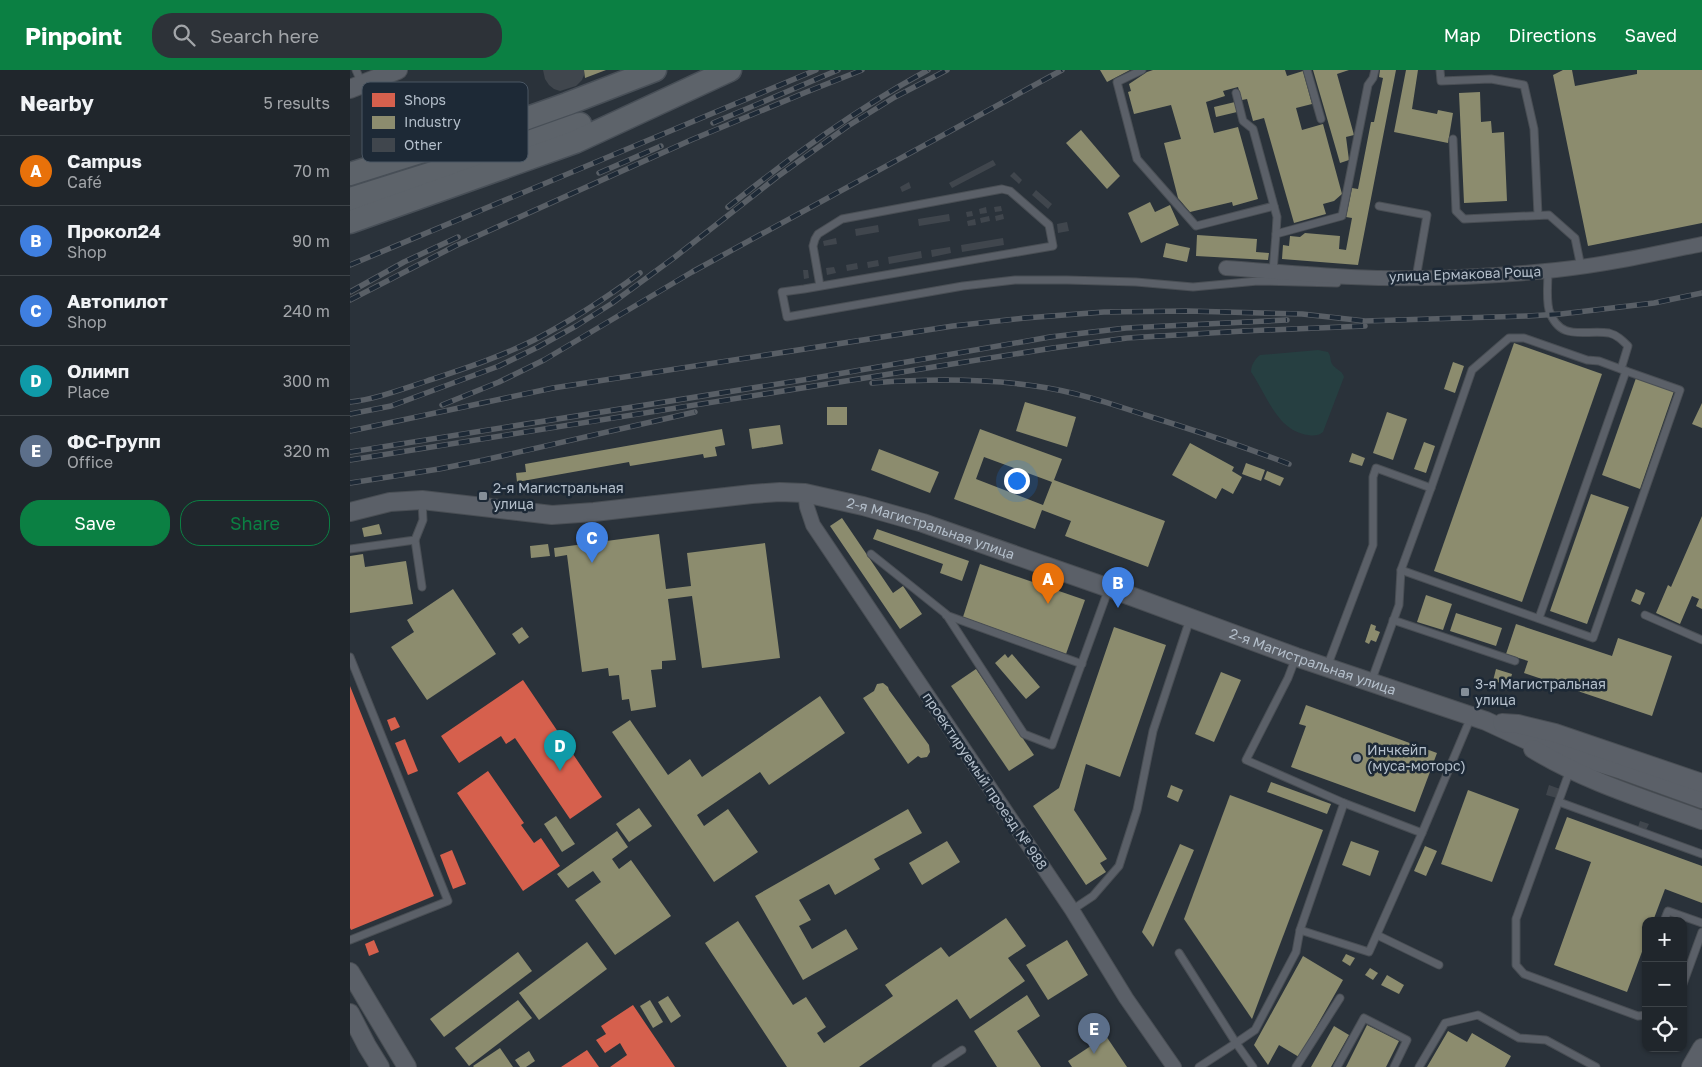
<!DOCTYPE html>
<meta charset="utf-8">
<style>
body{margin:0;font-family:"Golos Text",sans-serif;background:#2d3238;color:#f1f3f6}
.controls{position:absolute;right:15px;bottom:15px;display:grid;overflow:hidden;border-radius:10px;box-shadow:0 1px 4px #0004}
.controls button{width:45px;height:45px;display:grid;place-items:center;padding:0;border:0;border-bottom:1px solid #3d4348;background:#20262c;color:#f1f3f6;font:25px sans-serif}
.you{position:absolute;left:666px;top:410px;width:18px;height:18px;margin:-12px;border:4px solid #fff;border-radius:50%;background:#1a73e8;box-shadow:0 0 0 8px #1a73e833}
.badge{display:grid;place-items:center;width:32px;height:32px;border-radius:50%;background:#0b8043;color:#fff;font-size:16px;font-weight:700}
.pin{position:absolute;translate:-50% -41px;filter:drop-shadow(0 1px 2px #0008)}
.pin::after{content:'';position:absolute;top:26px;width:18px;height:15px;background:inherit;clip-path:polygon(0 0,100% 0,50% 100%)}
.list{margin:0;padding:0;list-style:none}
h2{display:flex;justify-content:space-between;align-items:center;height:65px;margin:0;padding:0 20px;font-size:21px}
h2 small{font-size:16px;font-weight:400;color:#a2a5a9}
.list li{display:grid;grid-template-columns:32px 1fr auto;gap:15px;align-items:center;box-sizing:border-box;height:70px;padding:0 20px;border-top:1px solid #3d4348}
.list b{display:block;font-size:19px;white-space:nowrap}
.list p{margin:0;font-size:16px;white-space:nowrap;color:#a2a5a9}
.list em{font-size:16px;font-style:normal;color:#a2a5a9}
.actions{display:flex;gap:10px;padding:15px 20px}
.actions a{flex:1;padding:11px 0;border:1px solid #0b8043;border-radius:20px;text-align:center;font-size:18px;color:#0b8043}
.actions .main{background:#0b8043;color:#fff}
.icon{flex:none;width:28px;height:28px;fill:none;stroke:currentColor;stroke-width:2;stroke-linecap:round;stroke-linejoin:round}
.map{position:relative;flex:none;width:1352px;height:997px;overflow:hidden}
header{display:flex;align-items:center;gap:30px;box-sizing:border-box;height:70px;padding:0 25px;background:#0b8043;color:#fff}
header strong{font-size:24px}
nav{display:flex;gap:28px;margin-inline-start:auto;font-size:18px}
.search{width:350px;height:45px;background:#2d3238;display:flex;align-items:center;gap:12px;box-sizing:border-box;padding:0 18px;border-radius:20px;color:#a2a5a9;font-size:19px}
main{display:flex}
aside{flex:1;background:#20262c}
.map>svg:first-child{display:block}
.green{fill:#263f41}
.shops{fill:#d6604d}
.industry{fill:#8c8c6e;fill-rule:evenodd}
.building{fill:#40464d}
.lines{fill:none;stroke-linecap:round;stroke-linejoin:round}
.service-casing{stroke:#494e54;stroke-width:9}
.minor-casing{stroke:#494e54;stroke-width:16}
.tertiary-casing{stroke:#494e54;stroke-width:20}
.primary-casing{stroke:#484f57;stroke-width:25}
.service{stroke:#5b6068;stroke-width:7}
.minor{stroke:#5b6068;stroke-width:14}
.tertiary{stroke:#5b6068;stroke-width:18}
.primary{stroke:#5d636a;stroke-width:22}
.rail-casing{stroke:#595f66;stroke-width:5.5}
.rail{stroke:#1d2936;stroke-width:4;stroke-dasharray:11;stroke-linecap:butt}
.poi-dot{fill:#848e98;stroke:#1d2936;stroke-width:2}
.labels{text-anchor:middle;stroke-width:5;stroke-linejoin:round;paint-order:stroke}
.street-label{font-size:14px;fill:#b4bfcb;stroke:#1d2936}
.poi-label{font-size:14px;fill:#b4bfcb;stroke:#1d2936;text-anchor:start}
.key{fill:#1d2936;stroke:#4a5663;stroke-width:1}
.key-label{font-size:14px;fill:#b4bfcb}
</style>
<header>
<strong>Pinpoint</strong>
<div class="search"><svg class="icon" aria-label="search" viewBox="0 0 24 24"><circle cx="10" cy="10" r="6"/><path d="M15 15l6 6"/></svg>Search here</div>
<nav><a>Map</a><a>Directions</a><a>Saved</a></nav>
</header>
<main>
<aside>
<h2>Nearby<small>5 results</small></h2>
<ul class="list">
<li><span class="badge" style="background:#e8710a">A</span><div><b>Campus</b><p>Café</p></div><em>70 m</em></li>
<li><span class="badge" style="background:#3f7fe0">B</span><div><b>Прокол24</b><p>Shop</p></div><em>90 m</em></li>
<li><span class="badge" style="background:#3f7fe0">C</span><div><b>Автопилот</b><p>Shop</p></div><em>240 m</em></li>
<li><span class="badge" style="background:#0f9aa8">D</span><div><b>Олимп</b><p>Place</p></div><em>300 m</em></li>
<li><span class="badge" style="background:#5c6f8a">E</span><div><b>ФС-Групп</b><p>Office</p></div><em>320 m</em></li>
</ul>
<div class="actions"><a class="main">Save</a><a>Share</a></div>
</aside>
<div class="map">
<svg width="1352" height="997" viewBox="0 0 1352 997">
<rect width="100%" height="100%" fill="#2a323a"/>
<path class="green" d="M968 280 978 282C981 286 980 290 982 294 986 300 992 300 994 307L973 362C968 366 964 366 958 365 927 361 917 325 901 302 901 295 905 289 910 285Z"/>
<g class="shops">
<path d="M173 610 252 727 220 749 165 668 156 674 151 666 109 693 91 666Z"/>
<path d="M0 616 84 826 1 860 0 858Z"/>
<path d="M45 647 50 657 41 661 37 650Z"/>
<path d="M55 669 68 701 58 705 45 673Z"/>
<path d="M138 701 174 753 171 755 184 773 191 768 210 796 173 821 107 723Z"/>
<path d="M102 780 116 814 103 819 90 785Z"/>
<path d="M24 870 29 882 19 886 15 874Z"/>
<path d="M283 935 325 997H260L277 985 270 973 255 983 246 970 256 964 251 956Z"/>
<path d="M237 980 249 997H211Z"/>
</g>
<g class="industry">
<path d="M234 0H256L235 8Z"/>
<path d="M750 0H780L757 12Z"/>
<path d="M803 0H935L937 6 953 1 962 34 946 38 952 60 973 54 992 124 984 131 973 134 976 144 944 153 914 48 903 51 897 29 892 30 888 17 873 21 875 26 856 32 864 63 888 57 908 129 883 136 882 132 840 142 828 128 814 73 831 69 821 35 784 44 778 22 781 21 779 14 797 2Z"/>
<path d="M963 0H999L987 4 1004 65 996 67 999 90 990 93Z"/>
<path d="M1030 0H1046L1008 195 932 189 933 175 939 176 940 166 950 167 955 163 990 166 989 179 996 180 1002 148 996 147 1002 118 1008 119 1021 52H1024L1033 8 1029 7Z"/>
<path d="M1056 0H1068L1062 39 1087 44 1088 40 1103 43 1098 73 1044 62Z"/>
<path d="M1213 0H1222L1225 16 1287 4V0H1352V153L1238 176 1203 5Z"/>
<path d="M1130 22 1131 52 1141 51 1142 63 1154 62 1157 131 1114 133 1109 23Z"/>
<path d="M885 32 887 42 866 47 864 37Z"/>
<path d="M731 60 770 106 757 119 716 73Z"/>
<path d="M800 132 805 142 820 135 829 155 791 173 778 143Z"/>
<path d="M847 165 907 169 906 182 919 183 918 190 846 186Z"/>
<path d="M816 173 840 178 837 192 813 187Z"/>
<path d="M1164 273 1252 304 1172 532 1084 501Z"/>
<path d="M1103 292 1114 296 1105 323 1094 319Z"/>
<path d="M1286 308 1324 321 1290 419 1252 405Z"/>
<path d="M675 332 726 347 717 377 666 361Z"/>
<path d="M1352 333V358L1342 354Z"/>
<rect x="477" y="337" width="20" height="18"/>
<path d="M1037 342 1057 349 1043 390 1023 383Z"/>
<path d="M430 355 433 374 402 379 399 359Z"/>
<path d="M372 359 375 375 365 377 367 386 354 388 353 384 280 396 279 392 167 412 166 403 176 402 175 394Z"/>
<path d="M630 359 712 389 704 410 815 451 798 497 715 466 721 451 692 440 685 459 604 429ZM634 387 702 412 693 435 626 409Z"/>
<path d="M1074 372 1085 376 1076 403 1064 399Z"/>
<path d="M840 373 884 397 882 401 892 407 883 424 872 418 866 429 822 405Z"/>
<path d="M529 379 589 402 580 423 521 400Z"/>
<path d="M1002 383 1015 388 1012 396 999 392Z"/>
<path d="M896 393 915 400 911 411 892 404Z"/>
<path d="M917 401 934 408 930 416 914 409Z"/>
<path d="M1241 424 1279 437 1237 554 1200 541Z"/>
<path d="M1352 446V539L1346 536 1349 529 1342 526 1330 554 1306 543 1318 515 1321 517Z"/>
<path d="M492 448 543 523 553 516 572 544 550 559 480 456Z"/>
<path d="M29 454 32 464 14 467 12 458Z"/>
<path d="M527 459 619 491 612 511 590 503 593 494 523 469Z"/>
<path d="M309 464 316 519 341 516 337 483 415 473 430 588 352 598 342 526 318 529 326 590 312 591V599L301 600 306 637 281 641 279 629 272 630 269 605 259 606 258 598 232 602 217 485 205 487 204 478Z"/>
<path d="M198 474 200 486 181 488 180 476Z"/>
<path d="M13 484 15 497 56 491 63 534 0 543V486Z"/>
<path d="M630 494 735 530 716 584 613 547Z"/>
<path d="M103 519 146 584 77 630 41 577 64 562 57 550Z"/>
<path d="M1286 519 1295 523 1290 535 1281 531Z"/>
<path d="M1076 525 1102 534 1093 560 1067 552Z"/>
<path d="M1106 543 1152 558 1146 576 1100 561Z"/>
<path d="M1021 554 1026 556 1025 560 1030 562 1026 572 1021 570 1019 574 1015 572Z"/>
<path d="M1166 554 1262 586 1268 568 1322 586 1302 646 1174 603 1178 591 1156 584Z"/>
<path d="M172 557 179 567 169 574 162 564Z"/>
<path d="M764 557 816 575 770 707 736 694 724 740 757 789 750 793 756 802 736 815 683 736 709 718Z"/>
<path d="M655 584 658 588 662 584 690 617 676 629 645 593Z"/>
<path d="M626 599 684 685 659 701 601 616Z"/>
<path d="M1146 599 1162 604 1159 615 1143 611Z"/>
<path d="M871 602 891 610 864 672 845 664Z"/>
<path d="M533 613 538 617 539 620 579 675 580 682 577 687 571 688 568 686 558 694 513 628 524 621 527 614Z"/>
<path d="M470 626 495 663 419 715 410 702 347 745 354 756 378 739 408 782 364 812 262 662 280 650 318 705 340 689 352 707Z"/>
<path d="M956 635 1087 683 1065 742 941 697 956 656 949 654Z"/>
<path d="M921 712 981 734 977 744 917 722Z"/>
<path d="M821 715 833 720 828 732 817 727Z"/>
<path d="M1118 720 1169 739 1142 812 1091 794Z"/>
<path d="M880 725 973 760 902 949 834 849Z"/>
<path d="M289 738 302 756 279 772 266 754Z"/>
<path d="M558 739 572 763 524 789 530 799 485 825 479 814 449 830 461 850 449 856 462 879 496 859 508 879 453 910 405 826Z"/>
<path d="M206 746 225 774 212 782 194 754Z"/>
<path d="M1217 747 1352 796V833L1315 819 1303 851H1296V871L1277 922 1204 895 1241 792 1205 779Z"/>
<path d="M267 761 278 777 262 789 269 799 281 790 321 846 265 885 225 830 251 812 243 801 218 818 207 804Z"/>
<path d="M597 771 610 792 572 815 559 793Z"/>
<path d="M1001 771 1029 781 1020 806 992 795Z"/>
<path d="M830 774 844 780 803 877 792 862Z"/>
<path d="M1075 776 1087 781 1076 806 1064 801Z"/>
<path d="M656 848 676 876 658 888 675 911 620 949 607 929 509 997H437L355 873 388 851 443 935 456 927 476 957 467 963 474 973 543 926 535 915 591 877 599 887Z"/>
<path d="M717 870 738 905 698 930 676 895Z"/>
<path d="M237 872 257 899 189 950 169 923Z"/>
<path d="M168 882 182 901 94 967 80 949Z"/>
<path d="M996 884 1005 888 1000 896 992 891Z"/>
<path d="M953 886 993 910 949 987 929 975 918 995 904 975Z"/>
<path d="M1020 898 1028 903 1023 910 1015 905Z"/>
<path d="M1037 905 1054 915 1049 924 1031 915Z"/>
<path d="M677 925 690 946 667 961 691 997H647L624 961Z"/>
<path d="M318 926 331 946 321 953 308 932Z"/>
<path d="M168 930 182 948 119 996 105 978Z"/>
<path d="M300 930 313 952 303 958 290 936Z"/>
<path d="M1017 955 1049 971 1036 997H996Z"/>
<path d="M984 956 999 965 981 997H961Z"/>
<path d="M1098 961 1117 972 1122 963 1161 986 1155 997H1077Z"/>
<path d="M756 966 777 997H722L718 991Z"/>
<path d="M150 978 163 997H124L123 996Z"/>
<path d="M179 981 185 991 176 997H170L165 990Z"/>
</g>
<g class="building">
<path d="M193 0H234V5L232 10 226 16 210 21 204 19 199 15 195 9Z"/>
<path d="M643 90 646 95 602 118 599 113Z"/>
<path d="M664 102 672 110 669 114 660 106Z"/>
<path d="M559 112 561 118 552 122 550 117Z"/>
<path d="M686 120 702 134 698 139 682 125Z"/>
<path d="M651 136 652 141 645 142 644 137Z"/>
<path d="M636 137 637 143 630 144 629 139Z"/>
<path d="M622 141 623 146 617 147 616 142Z"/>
<path d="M599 144 600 151 569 156 568 149Z"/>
<path d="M653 144 654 149 646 151 645 146Z"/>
<path d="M639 146 640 151 631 153 630 148Z"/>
<path d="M625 149 626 155 618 156 617 151Z"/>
<path d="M717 152 719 161 708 163 707 154Z"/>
<path d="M528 155 529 162 506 166 505 159Z"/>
<path d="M486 168 487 174 474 176 473 171Z"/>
<path d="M653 168 654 175 612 182 611 175Z"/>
<path d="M600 177 601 183 582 187 581 180Z"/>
<path d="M571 181 572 188 539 194 538 187Z"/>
<path d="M528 190 529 196 518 198 517 192Z"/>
<path d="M507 193 508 199 497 201 496 195Z"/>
<path d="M484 197 486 203 477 205 476 198Z"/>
<path d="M453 200H458L459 208 454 209Z"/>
<path d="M1199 715 1210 719 1207 728 1196 725Z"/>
<path d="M1290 751 1299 754 1296 760 1288 757Z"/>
</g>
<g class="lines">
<defs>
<g id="service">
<path d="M6 0 12 14"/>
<path d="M792 0 767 12 787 89 846 156 924 136"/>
<path d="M957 0 971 49"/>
<path d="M1090 0 1091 11 1141 9 1174 15 1184 59 1188 145"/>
<path d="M886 23 893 51 903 59 927 147 926 164"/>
<path d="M1103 69 1106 141 1114 149 1199 145 1225 168 1231 197"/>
<path d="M1029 136 1077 145 1066 208"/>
<path d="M923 201 926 164 992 146 1018 15 1023 8 1025 0"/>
<path d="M1198 201C1198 213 1196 228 1199 240 1210 273 1235 259 1259 263 1267 265 1272 270 1278 276L1271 299"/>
<path d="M470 216 463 176 465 169 468 164 492 149 652 119 660 121 699 155 703 176 454 219 432 222 437 247 613 216 665 210H717L786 212 843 217 908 211 987 213"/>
<path d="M1081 418 1122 300 1159 268H1174L1237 290 1249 291 1276 301"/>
<path d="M65 470 72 517"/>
<path d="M0 479 65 470 73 450 72 430"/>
<path d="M521 484 596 544 674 664 702 675 759 518"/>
<path d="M1051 500 1243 568 1330 320 1276 301 1189 548"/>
<path d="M596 545 732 594"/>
<path d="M1295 545 1352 570"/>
<path d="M1043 550 1165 591"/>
<path d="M0 587 98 831 0 870"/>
<path d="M946 587 938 608 896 690 994 733 1072 763 1121 647"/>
<path d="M977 597 1023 475V407L1026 398 1081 418 1051 500 1049 535 1021 612"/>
<path d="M1220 700 1166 849V895L1174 904 1288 946 1296 945"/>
<path d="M1209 732 1352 784"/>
<path d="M722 840 743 826 769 796 787 740 803 661 840 549"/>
<path d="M1314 851 1318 841 1352 853"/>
<path d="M950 860 994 733"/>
<path d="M1027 865 1089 895"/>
<path d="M829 883 886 973 849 997"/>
<path d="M1333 914 1352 862"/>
<path d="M586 997 612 980"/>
<path d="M903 997 886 973 905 960 946 882 950 860 1019 882 1072 763"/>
<path d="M946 997 990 928"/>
<path d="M987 997 1014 948 1057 970 1044 997"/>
<path d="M1069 997 1095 953 1128 945 1169 968 1196 970 1246 997"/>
</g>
<g id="minor">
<path d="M876 198C918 201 960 205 1001 207 1069 210 1139 207 1206 200 1255 195 1304 184 1352 174"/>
<path d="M455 423 457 437 463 455 722 840 776 928 824 997"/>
</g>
<g id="tertiary">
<path d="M0 19 48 0"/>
<path id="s1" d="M0 442 40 432 72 430 202 445 244 442 402 424 430 422 455 423 513 436 573 453 759 518 946 587 1136 651 1177 670 1272 700 1352 729"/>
<path d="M1152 653 1168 654 1205 663 1352 713"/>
<path d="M1183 679C1235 711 1295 729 1352 750"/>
<path d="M0 902 57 997"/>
<path d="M0 943 17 976 30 997"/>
<path d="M1341 997 1352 978"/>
</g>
<g id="primary">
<path d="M0 104 172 50 217 34 305 0"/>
<path d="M0 129 159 79 230 54"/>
<path d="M0 152 225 72 380 0"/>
</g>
</defs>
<use href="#service" class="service-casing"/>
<use href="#minor" class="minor-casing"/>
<use href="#tertiary" class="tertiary-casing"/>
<use href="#primary" class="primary-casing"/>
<use href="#service" class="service"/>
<use href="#minor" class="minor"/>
<use href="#tertiary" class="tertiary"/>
<use href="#primary" class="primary"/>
<defs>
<g id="rail">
<path d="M363 53 488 0"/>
<path d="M249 103 311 76"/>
<path d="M378 137C442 86 506 39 578 0"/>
<path d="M0 195 466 0"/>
<path d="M0 222 54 192 108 167"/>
<path d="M0 230 105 176 341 70 454 23 512 0"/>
<path d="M522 313C576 309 630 308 685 316 723 321 759 333 795 345 844 360 892 376 939 394"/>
<path d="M0 332C26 329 52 319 77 311 113 299 150 287 184 270 221 251 256 228 290 203"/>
<path d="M92 335 149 312 194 290 342 202 712 0"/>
<path d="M0 344 41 336 149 296 188 277 226 256 261 234 325 187 427 107 498 56 545 27 597 0"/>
<path d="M0 361 203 318 603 256 675 248 754 242 838 241 952 244 1015 251 1178 246 1211 244 1304 233 1352 223"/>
<path d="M0 382 459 309 700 267 776 258 937 250"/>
<path d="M0 390 703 278 777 268 894 261 1015 256"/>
<path d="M0 413 89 399 134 390 345 342"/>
</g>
</defs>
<use href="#rail" class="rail-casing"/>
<use href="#rail" class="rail"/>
</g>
<g class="poi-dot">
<rect x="128" y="421" width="10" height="10" rx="2.5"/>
<rect x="1110" y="617" width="10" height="10" rx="2.5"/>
<circle cx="1007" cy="688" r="5"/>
</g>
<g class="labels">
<g class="street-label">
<text transform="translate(1115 204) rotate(-2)" y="5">улица Ермакова Роща</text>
<text dy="5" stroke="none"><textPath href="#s1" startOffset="589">2-я Магистральная улица</textPath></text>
<text dy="5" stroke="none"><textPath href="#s1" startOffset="994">2-я Магистральная улица</textPath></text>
<text transform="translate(635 711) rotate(56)" y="5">проектируемый проезд № 988</text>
</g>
<g class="poi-label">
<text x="143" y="423">2-я Магистральная<tspan x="143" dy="16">улица</tspan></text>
<text x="1125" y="619">3-я Магистральная<tspan x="1125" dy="16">улица</tspan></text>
<text x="1017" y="685">Инчкейп<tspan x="1017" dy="16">(муса-моторс)</tspan></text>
</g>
</g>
<rect x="12" y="12" width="166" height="80" rx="8" class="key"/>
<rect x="22" y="23" width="23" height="14" fill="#d6604d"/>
<rect x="22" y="46" width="23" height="13" fill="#8c8c6e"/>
<rect x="22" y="68" width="23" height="14" fill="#40464d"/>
<g class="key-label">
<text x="54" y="35">Shops</text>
<text x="54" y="57">Industry</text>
<text x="54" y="80">Other</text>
</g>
</svg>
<div class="controls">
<button>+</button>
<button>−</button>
<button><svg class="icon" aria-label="locate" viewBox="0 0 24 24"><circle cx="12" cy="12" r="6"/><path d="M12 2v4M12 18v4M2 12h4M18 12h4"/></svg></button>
</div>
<div class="you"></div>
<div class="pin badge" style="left:698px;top:534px;background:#e8710a">A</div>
<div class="pin badge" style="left:768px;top:538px;background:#3f7fe0">B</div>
<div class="pin badge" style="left:242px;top:493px;background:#3f7fe0">C</div>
<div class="pin badge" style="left:210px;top:701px;background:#0f9aa8">D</div>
<div class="pin badge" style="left:744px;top:984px;background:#5c6f8a">E</div>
</div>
</main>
